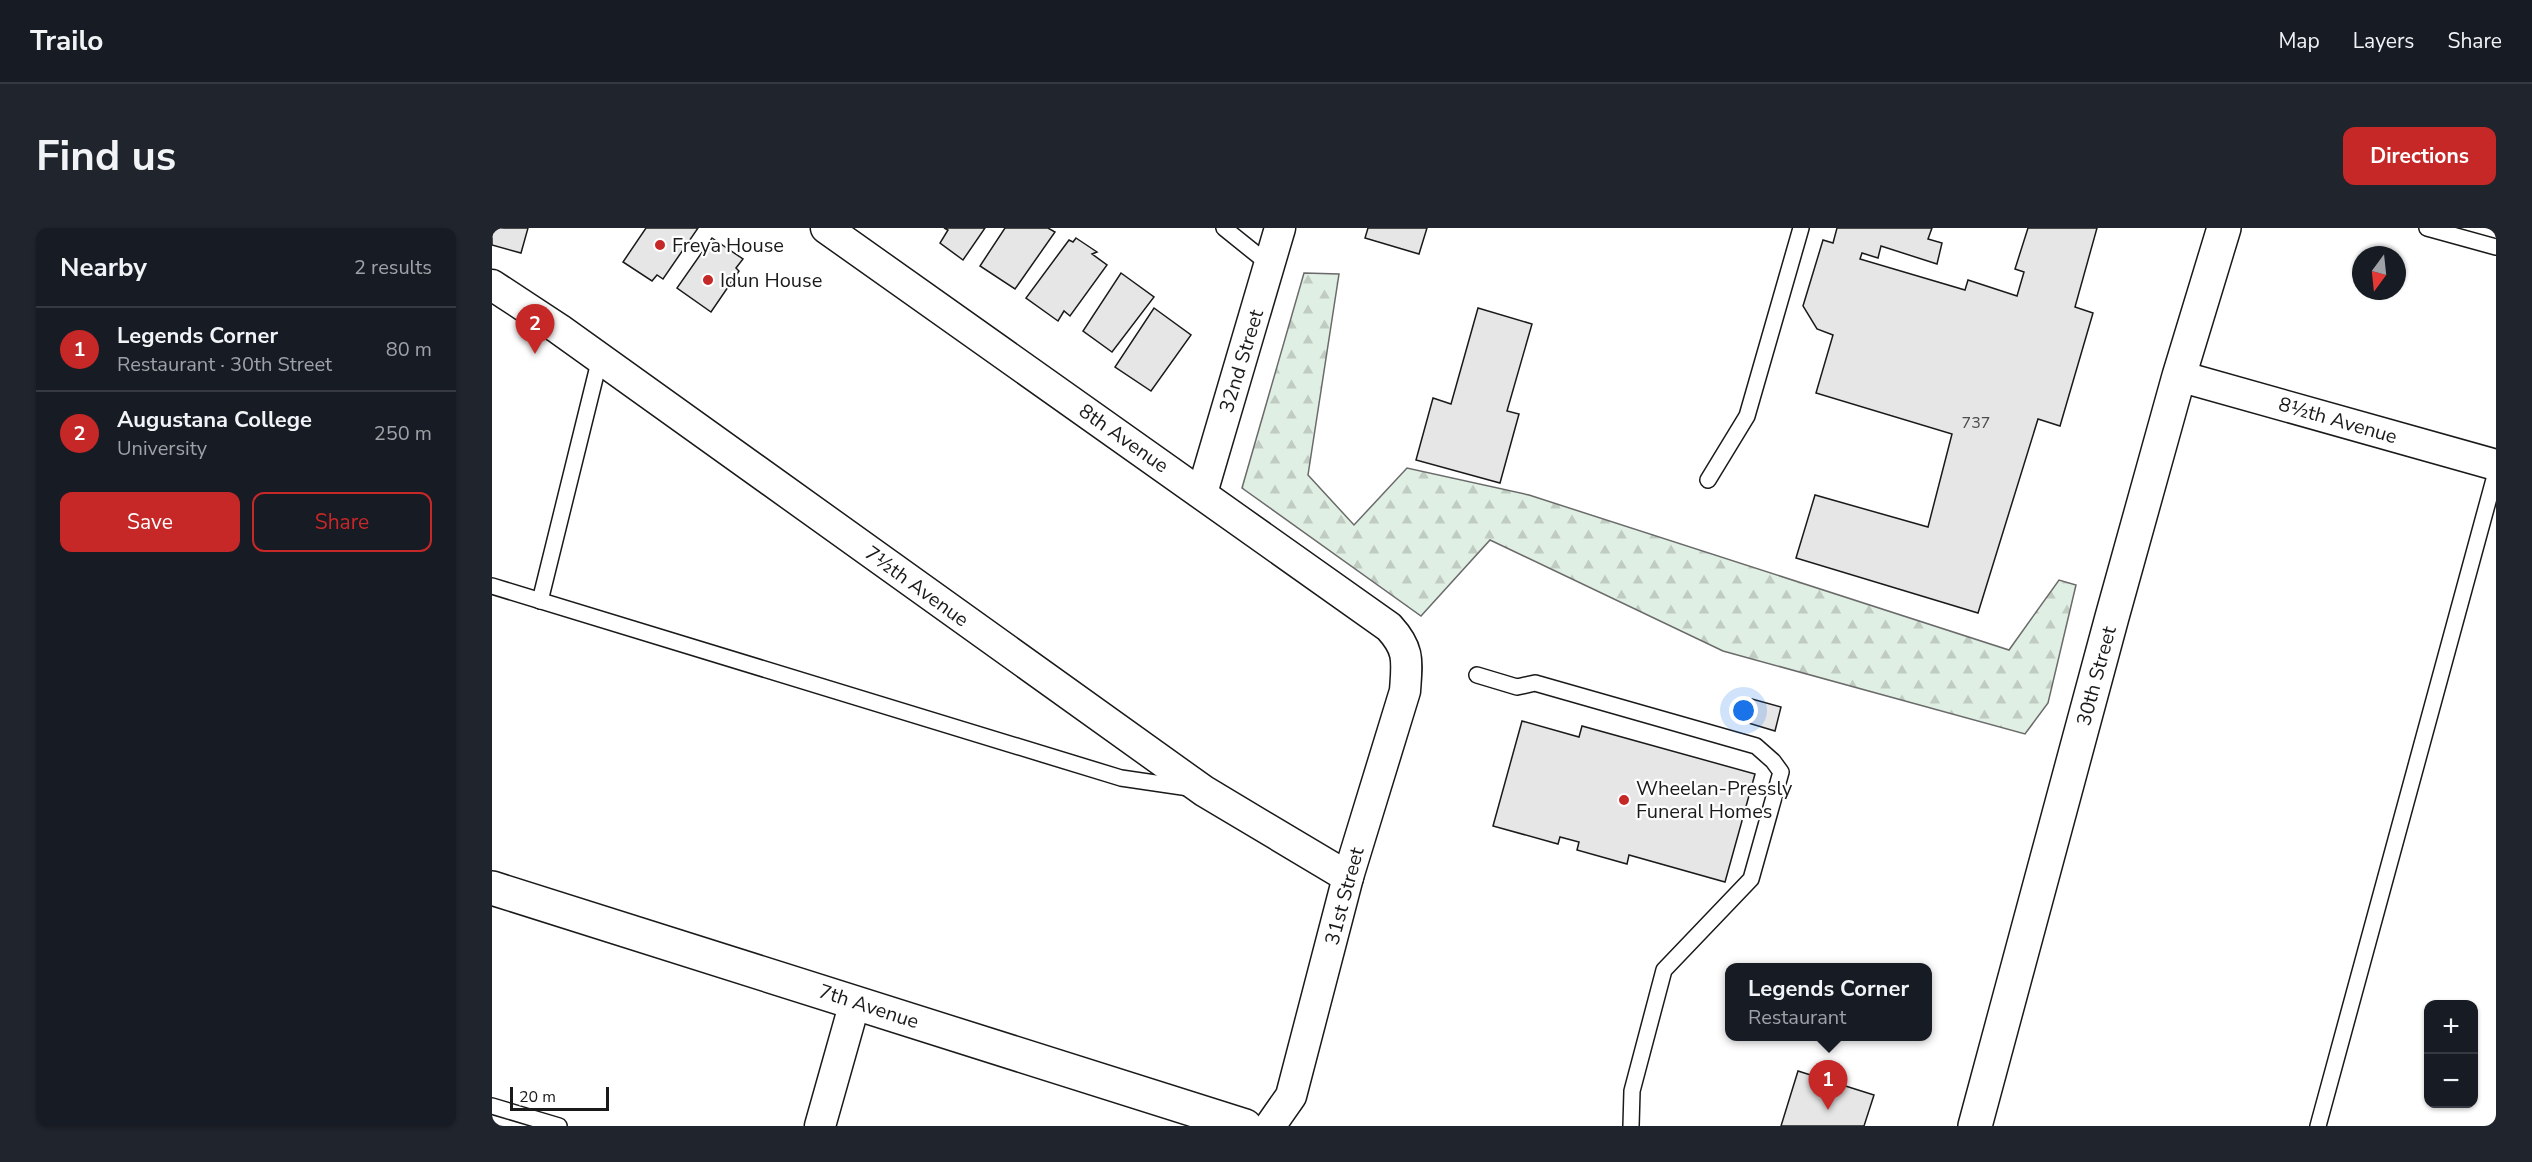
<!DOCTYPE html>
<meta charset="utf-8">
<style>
body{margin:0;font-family:"Nunito Sans",sans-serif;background:#20242c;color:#f1f3f6}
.controls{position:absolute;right:18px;bottom:18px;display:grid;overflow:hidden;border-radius:12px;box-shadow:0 2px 4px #0004}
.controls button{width:54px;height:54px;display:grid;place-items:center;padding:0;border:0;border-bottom:2px solid #363941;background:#171b24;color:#f1f3f6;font:30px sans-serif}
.compass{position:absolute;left:1860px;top:18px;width:54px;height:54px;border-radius:50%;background:#171b24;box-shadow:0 2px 4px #0004;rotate:195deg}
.scale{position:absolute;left:18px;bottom:15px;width:99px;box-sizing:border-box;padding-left:6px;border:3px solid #1a1a1a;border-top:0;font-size:16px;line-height:21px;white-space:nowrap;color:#1a1a1a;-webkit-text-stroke:4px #fff;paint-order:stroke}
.you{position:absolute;left:1252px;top:483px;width:21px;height:21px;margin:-15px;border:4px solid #fff;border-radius:50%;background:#1a73e8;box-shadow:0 0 0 9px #1a73e833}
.badge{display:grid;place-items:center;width:39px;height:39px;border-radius:50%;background:#c62828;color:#fff;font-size:20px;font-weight:700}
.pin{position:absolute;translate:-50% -50px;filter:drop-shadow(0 2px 3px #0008)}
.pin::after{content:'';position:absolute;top:32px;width:21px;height:18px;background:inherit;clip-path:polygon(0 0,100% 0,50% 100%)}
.popup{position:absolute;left:1233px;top:735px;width:207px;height:78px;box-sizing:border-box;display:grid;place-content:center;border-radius:12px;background:#171b24;filter:drop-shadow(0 2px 4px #0005);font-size:20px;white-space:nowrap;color:#9ea1a6}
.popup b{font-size:22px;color:#f1f3f6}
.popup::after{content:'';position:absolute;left:50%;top:100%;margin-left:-12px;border:12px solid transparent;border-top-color:#171b24}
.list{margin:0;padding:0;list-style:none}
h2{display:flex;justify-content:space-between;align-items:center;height:78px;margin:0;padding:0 24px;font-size:26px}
h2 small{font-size:20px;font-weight:400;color:#9ea1a6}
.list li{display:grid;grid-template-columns:39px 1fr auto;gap:18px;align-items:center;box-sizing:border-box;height:84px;padding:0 24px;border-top:2px solid #363941}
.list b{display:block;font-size:22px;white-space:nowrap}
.list p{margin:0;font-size:20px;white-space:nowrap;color:#9ea1a6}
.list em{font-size:20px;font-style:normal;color:#9ea1a6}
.actions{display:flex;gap:12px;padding:18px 24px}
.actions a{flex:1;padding:14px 0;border:2px solid #c62828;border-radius:12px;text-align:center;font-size:21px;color:#c62828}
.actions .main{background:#c62828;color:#fff}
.map{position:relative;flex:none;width:2004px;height:898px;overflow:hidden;border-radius:12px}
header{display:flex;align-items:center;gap:36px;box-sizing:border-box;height:84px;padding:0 30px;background:#171b24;border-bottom:2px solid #363941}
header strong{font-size:28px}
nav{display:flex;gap:33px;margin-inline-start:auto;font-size:21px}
.intro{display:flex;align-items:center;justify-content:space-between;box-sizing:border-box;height:144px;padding:0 36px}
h1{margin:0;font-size:42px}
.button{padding:15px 27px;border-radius:12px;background:#c62828;color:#fff;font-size:21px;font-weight:700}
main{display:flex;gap:36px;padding:0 36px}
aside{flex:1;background:#171b24;border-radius:12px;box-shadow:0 2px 4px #0004}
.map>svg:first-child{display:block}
.forest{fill:url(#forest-firs);stroke:#6a6a6a;stroke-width:1.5}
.building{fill:#e6e6e6;stroke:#1a1a1a;stroke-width:1.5}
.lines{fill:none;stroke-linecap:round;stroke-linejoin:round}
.service-casing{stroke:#1a1a1a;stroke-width:18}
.minor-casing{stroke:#1a1a1a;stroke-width:33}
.tertiary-casing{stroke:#1a1a1a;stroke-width:36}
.service{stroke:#fff;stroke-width:15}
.minor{stroke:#fff;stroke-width:30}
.tertiary{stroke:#fff;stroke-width:33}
.poi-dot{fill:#c62828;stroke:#fff;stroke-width:2}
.labels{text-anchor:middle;stroke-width:4.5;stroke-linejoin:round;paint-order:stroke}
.number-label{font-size:16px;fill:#4d4d4d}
.poi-label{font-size:20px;fill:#1a1a1a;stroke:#fff;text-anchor:start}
.street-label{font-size:20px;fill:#1a1a1a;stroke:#fff}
</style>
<header>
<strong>Trailo</strong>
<nav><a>Map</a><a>Layers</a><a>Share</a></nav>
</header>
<div class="intro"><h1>Find us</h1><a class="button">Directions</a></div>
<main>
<aside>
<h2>Nearby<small>2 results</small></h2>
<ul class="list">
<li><span class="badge">1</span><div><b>Legends Corner</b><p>Restaurant · 30th Street</p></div><em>80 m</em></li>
<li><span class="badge">2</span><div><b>Augustana College</b><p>University</p></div><em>250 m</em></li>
</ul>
<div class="actions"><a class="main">Save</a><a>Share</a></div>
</aside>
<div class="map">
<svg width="2004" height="898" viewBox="0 0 2004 898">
<defs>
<pattern id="forest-firs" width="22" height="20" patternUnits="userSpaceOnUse" patternTransform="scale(1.5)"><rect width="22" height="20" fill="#e0efe3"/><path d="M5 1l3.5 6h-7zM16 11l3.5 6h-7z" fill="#c0ccc2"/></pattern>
</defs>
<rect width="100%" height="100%" fill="#fff"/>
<path class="forest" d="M812 45 847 46 816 247 862 297 915 240 1037 267 1517 422 1567 352 1584 357 1556 475 1533 506 1231 423 998 312 929 388 750 260Z"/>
<g class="building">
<path d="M0 0H36L29 25 0 17Z"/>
<path d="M154 0H206L171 51 165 47 160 53 131 34Z"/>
<path d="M452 0H493L471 32 448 15 456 2Z"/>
<path d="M513 0H556L563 4 523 61 488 38Z"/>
<path d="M876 0H935L927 26 873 10Z"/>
<path d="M1345 0H1440L1436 11 1450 15 1445 36 1389 18 1386 30 1370 25 1368 31 1473 62 1476 52 1525 68 1532 44 1523 41 1536 0H1605L1583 79 1601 85 1568 198 1546 191 1486 385 1304 330 1323 267 1436 299 1460 206 1324 165 1341 107 1325 101 1311 78 1331 12 1341 15Z"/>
<path d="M220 10 251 31 244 40 247 43 219 84 185 60Z"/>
<path d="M584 10 605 24 600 26 615 37 578 88 572 83 566 93 534 70 577 12 581 14Z"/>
<path d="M629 45 662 69 620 124 591 103Z"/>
<path d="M662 80 699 107 659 163 623 139Z"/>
<path d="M986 80 1040 96 1015 183 1027 186 1008 255 924 232 941 170 959 176Z"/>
<path d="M1260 471 1289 479 1283 503 1253 494Z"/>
<path d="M1030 493 1087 509 1090 498 1263 546 1233 654 1137 627 1135 636 1085 622 1087 614 1068 609 1066 616 1001 598Z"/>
<path d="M1306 843 1382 867 1372 898H1289Z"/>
</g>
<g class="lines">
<defs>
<g id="service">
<path d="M732 0 778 37"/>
<path d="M1935 0 2004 19"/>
<path d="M1216 252 1255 188 1309 0"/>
<path d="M0 358 629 550 697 560"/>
<path d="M48 373 108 130"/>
<path d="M985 447 1025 459 1043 455 1264 518 1281 533 1289 544 1259 651 1172 742 1140 863 1139 898"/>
<path d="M0 878 67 898"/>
<path d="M1826 898 2004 244"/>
</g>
<g id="minor">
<path d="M334 0 897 399C918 422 915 433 913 463L856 649 799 868 778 898"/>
<path d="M0 57 67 101 712 563 856 649"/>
<path d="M1687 148 2004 237"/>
<path d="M710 265 788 0"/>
<path d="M328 898 363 774"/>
</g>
<g id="tertiary">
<path d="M0 660 753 898"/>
<path d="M1483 898 1620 389 1687 148 1732 0"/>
</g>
</defs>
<use href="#service" class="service-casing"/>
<use href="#minor" class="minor-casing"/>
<use href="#tertiary" class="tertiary-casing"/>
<use href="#service" class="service"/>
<use href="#minor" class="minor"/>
<use href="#tertiary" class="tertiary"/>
</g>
<g class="poi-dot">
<circle cx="168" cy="17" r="6"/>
<circle cx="216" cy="52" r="6"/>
<circle cx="1132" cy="572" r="6"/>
</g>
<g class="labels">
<g class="number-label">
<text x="1484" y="200">737</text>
</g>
<g class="poi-label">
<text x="180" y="24">Freya House</text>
<text x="228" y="59">Idun House</text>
<text x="1144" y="567">Wheelan-Pressly<tspan x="1144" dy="23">Funeral Homes</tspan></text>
</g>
<g class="street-label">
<text transform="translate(749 133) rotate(-73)" y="7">32nd Street</text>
<text transform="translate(1846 192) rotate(16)" y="7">8½th Avenue</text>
<text transform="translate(632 210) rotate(35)" y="7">8th Avenue</text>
<text transform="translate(425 358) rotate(36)" y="7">7½th Avenue</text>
<text transform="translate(1604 448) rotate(-75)" y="7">30th Street</text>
<text transform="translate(852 668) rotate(-75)" y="7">31st Street</text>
<text transform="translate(377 778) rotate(18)" y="7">7th Avenue</text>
</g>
</g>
</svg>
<div class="controls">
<button>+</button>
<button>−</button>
</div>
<svg class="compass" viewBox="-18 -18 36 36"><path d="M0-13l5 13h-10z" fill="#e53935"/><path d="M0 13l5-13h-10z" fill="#9ea1a6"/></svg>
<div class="scale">20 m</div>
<div class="you"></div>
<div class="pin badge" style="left:1336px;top:882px">1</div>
<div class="popup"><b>Legends Corner</b>Restaurant</div>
<div class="pin badge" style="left:43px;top:126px">2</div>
</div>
</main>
